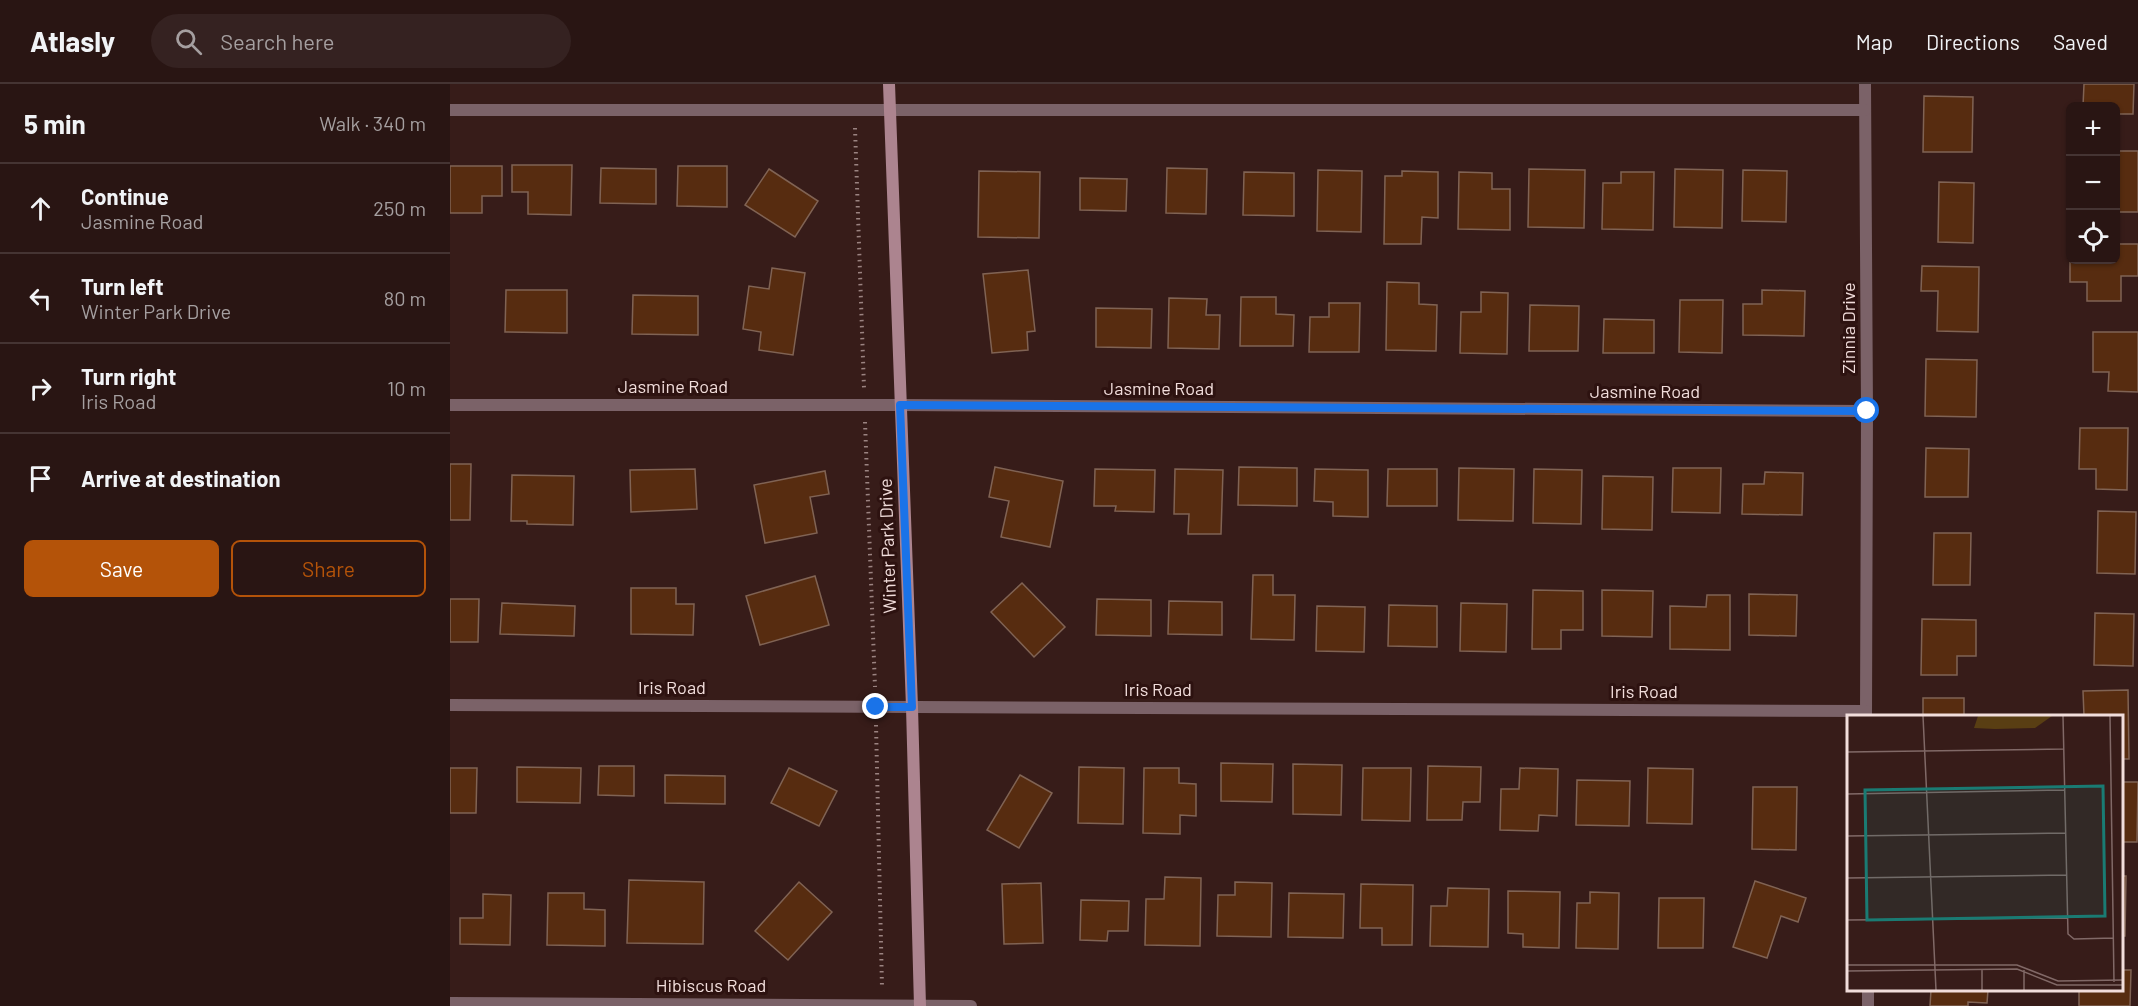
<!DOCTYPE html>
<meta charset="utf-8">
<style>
body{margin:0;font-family:Barlow,sans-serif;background:#352221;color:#f1f3f6}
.controls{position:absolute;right:18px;top:18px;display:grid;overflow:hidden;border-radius:9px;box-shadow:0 2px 4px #0004}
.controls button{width:54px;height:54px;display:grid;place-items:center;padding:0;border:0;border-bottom:2px solid #453433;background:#291513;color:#f1f3f6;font:30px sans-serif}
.stop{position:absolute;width:18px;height:18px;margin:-14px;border:4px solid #1a73e8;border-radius:50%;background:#fff}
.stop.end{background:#1a73e8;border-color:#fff;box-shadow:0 2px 6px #0008}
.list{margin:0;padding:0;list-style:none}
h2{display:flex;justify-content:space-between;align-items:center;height:78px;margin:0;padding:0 24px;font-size:26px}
h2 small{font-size:20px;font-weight:400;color:#a59fa0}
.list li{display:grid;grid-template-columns:39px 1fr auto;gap:18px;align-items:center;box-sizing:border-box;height:90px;padding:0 24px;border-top:2px solid #453433}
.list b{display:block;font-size:22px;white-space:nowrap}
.list p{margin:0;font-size:20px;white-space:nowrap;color:#a59fa0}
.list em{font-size:20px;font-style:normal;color:#a59fa0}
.actions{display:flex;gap:12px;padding:18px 24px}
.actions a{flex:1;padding:14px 0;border:2px solid #b45309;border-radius:9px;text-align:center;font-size:21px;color:#b45309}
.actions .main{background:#b45309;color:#fff}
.icon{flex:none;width:33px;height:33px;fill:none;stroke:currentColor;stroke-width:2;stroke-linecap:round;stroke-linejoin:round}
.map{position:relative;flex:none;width:1688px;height:922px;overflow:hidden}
header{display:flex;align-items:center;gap:36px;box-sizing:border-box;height:84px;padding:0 30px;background:#291513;border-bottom:2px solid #453433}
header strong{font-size:28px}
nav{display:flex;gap:33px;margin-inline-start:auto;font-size:21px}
.search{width:420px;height:54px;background:#352221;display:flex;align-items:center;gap:15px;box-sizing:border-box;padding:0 21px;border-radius:33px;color:#a59fa0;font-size:22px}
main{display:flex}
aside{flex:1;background:#291513}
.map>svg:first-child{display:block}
.building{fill:#572c10;stroke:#806354;stroke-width:1.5}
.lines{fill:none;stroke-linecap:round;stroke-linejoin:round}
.path{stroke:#9b8381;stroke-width:4;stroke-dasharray:1.5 4.5;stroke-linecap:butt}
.street{stroke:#7b6268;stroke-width:12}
.secondary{stroke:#ac848f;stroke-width:12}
.route{stroke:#1a73e8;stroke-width:8}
.labels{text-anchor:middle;stroke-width:6;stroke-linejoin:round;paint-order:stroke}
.street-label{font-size:18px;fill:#f1dddb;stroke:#2d1210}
.inset-road{fill:none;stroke:#816967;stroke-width:1.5}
.view{fill:#1a7b73;fill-opacity:0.15;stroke:#1a7b73;stroke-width:3}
.inset-edge{fill:none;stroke:#f1dddb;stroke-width:3}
</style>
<header>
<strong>Atlasly</strong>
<div class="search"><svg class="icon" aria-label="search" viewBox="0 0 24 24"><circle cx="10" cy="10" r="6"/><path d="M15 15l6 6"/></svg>Search here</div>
<nav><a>Map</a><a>Directions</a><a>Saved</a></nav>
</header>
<main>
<aside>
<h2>5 min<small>Walk · 340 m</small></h2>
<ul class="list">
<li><svg class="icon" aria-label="ahead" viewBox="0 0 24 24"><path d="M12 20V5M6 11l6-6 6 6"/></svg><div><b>Continue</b><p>Jasmine Road</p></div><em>250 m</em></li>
<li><svg class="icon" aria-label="left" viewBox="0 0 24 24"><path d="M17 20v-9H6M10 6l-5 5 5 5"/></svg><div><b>Turn left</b><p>Winter Park Drive</p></div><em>80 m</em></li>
<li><svg class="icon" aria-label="right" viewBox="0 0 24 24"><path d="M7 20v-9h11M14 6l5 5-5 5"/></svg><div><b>Turn right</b><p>Iris Road</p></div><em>10 m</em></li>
<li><svg class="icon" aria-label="arrive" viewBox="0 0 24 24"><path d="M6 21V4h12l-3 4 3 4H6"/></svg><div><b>Arrive at destination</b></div></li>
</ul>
<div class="actions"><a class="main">Save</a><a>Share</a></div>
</aside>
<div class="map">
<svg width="1688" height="922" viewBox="0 0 1688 922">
<rect width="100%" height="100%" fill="#371c19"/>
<g class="building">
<path d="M1634 0H1684L1683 30H1666V22H1633Z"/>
<path d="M1474 12 1523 13 1522 68H1473Z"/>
<rect x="1666" y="67" width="22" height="61"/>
<path d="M62 81H122L121 131 78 130V108H62Z"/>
<path d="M0 82H52V112H32V129H0Z"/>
<path d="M228 82H277V123L227 122Z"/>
<path d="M151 84 206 85V120L150 119Z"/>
<path d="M717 84 757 85 756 130 716 129Z"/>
<path d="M319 85 368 117 345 153 295 121Z"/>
<path d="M1079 85 1135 86 1134 144 1078 143Z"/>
<path d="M1225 85 1273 86 1272 144 1224 143Z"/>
<path d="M868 86 912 87 911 148 867 147Z"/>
<path d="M1293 86 1337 87 1336 138 1292 137Z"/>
<path d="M529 87 590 88 589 154 528 153Z"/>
<path d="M952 87 988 88V134L972 133 971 160H934L935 92H952Z"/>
<path d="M794 88 844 89V132L793 131Z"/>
<path d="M1009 88 1042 89V105H1060V146L1008 145Z"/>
<path d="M1171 88H1204L1203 146 1152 145 1153 99H1171Z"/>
<path d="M630 94 677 95 676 127 630 126Z"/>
<path d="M1489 98 1524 99 1523 159 1488 158Z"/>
<path d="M1620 159V176H1666V160H1688V192H1671V217H1637V198H1620Z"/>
<path d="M1472 182 1529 183 1528 248 1487 247 1488 207H1471Z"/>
<path d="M322 184 355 189 343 271 309 266 311 248 293 245 299 202 319 205Z"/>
<path d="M578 186 585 247 577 248 578 266 542 269 533 190Z"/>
<path d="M937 198 969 199V220L987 221 986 267 936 266Z"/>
<path d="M56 206H117V249L55 248Z"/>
<path d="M1312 206 1355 207 1354 252 1293 251V220H1312Z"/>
<path d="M1031 208 1058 209 1057 270 1010 269 1011 228H1031Z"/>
<path d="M183 211 248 212V251L182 250Z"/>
<path d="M791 213H826V230L844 231 843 262H790Z"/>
<path d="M719 214 757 215 756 231H770L769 265 718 264Z"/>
<path d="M1230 216H1273L1272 269 1229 268Z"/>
<path d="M879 219H910L909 268H859L860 233H879Z"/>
<path d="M1080 221 1129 222 1128 267H1079Z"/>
<path d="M646 224 702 225 701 264 646 263Z"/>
<path d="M1154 235 1204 236V269H1153Z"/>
<path d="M1643 248H1688V308L1658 307 1659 288H1643Z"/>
<path d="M1476 275 1527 276 1526 333 1475 332Z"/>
<path d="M1630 344H1678L1677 406 1646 405V385H1629Z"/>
<path d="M1476 364 1519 365 1518 413H1475Z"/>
<path d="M0 380H21L20 436H0Z"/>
<path d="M545 383 613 397 600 463 551 453 559 417 539 413Z"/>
<path d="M789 383 847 384V422L788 421Z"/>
<path d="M1009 384 1064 385 1063 437 1008 436Z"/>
<path d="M1223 384H1271L1270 429 1222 428Z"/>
<path d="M245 385 247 425 181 428 180 386Z"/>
<path d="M645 385 705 386 704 428 665 427 666 422H644Z"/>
<path d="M725 385 773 386 771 450H738L739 430H724Z"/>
<path d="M865 385 918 386V433L883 432V418L864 417Z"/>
<path d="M938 385H987V422H937Z"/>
<path d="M1084 385 1132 386 1131 440 1083 439Z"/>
<path d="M375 387 379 410 360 413 367 449 315 459 304 401Z"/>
<path d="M1315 388 1353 389 1352 431 1292 430 1293 400H1314Z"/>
<path d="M62 391 124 392 123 441 77 440V437H61Z"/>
<path d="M1153 392 1203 393 1202 446 1152 445Z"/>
<path d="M1648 427 1686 428 1685 490 1647 489Z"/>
<path d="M1484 449H1521L1520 501H1483Z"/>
<path d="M803 491H823V511H845L844 556 801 555Z"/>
<path d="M365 492 379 541 310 561 296 512Z"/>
<path d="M572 499 615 543 584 573 541 528Z"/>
<path d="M181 504H226V520H244L243 551 181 550Z"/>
<path d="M1083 506 1133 507V546H1111V565H1082Z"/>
<path d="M1152 506 1203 507 1202 553 1152 552Z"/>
<path d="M1299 510 1347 511 1346 552 1299 551Z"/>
<path d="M1257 511H1280V566L1220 565V522L1256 523Z"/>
<path d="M0 515H29L28 558H0Z"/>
<path d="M647 515 701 516V552L646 551Z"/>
<path d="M719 517 772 518V551L718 550Z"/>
<path d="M52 519 125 522 124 552 50 550Z"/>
<path d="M1011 519 1057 520 1056 568 1010 567Z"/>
<path d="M939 521 987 522V563L938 562Z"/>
<path d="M867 522 915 523 914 568 866 567Z"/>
<path d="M1645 529 1684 530 1683 582 1644 581Z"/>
<path d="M1472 535 1526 536V572H1507V591H1471Z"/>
<path d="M1678 606 1679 675H1672V632H1634L1633 607Z"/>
<rect x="1473" y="614" width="41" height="18"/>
<path d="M771 679 823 680 822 718 771 717Z"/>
<path d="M843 680 892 681 891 731 843 730Z"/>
<path d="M149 682H184V712L148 711Z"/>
<path d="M978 682 1031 683 1030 718H1013L1012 736H977Z"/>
<path d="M67 683 131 684 130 719 67 718Z"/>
<path d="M629 683 674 684 673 740 628 739Z"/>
<path d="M0 684H27L26 729H0Z"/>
<path d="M339 684 387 707 369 742 321 719Z"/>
<path d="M694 684H729V699L746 700V732L730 731V750L693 749Z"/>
<path d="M913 684H961L960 737 912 736Z"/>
<path d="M1070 684 1108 685 1107 732 1089 731 1088 747 1050 746 1051 705H1069Z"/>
<path d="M1198 684 1243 685 1242 740 1197 739Z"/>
<path d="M215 691 275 692V720L215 719Z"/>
<path d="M570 691 602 709 569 764 537 746Z"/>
<path d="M1127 696 1180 697 1179 742 1126 741Z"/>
<path d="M1672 698H1688L1687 758H1672Z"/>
<path d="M1303 703H1347L1346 766 1302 765Z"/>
<path d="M1672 792H1676L1675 852H1672Z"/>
<path d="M715 793 751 794 750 862 695 861 696 815H714Z"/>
<path d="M179 796 254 798 253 860 177 859Z"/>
<path d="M1305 797 1356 814 1348 838 1331 832 1317 874 1283 863Z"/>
<path d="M349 798 382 828 338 876 305 847Z"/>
<path d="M785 798 822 799 821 853 767 852 768 811H785Z"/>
<path d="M591 799 593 859 554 860 552 800Z"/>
<path d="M911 800 963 801 962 861H932V844H910Z"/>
<path d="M998 804 1039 805 1038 863 980 862 981 822H997Z"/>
<path d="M1058 807 1110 808 1109 864 1073 863V850L1058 849Z"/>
<path d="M1140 808 1169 809 1168 865 1126 864 1127 819H1140Z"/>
<path d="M98 809H134V825L155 826V862L97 861Z"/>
<path d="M839 809 894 810 893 854 838 853Z"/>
<path d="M33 810 61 811 60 861 10 860V834H33Z"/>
<path d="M1209 814H1254L1253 864H1208Z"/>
<path d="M631 816 679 817 678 847H658L657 857 630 856Z"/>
<path d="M1672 886H1681L1680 922H1629V906H1672Z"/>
<path d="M1481 906H1538L1537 919 1518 918V922H1480Z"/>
</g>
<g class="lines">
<g class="path">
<path d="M405 44 414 304"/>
<path d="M415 338 425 603"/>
<path d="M426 641 432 903"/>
</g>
<g class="street">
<path d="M1415 0 1417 327 1416 632"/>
<path d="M0 26H1415"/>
<path d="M0 321H450L1417 327"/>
<path d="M0 621 1416 627"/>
<path d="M1418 906V922"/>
<path d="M0 919 521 922"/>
</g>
<path class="secondary" d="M439 0 462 623 470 922"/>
</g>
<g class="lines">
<path class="route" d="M426 623H462L450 321 1417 327"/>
</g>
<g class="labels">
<g class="street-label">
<text transform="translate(1399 244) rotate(-90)" y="6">Zinnia Drive</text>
<text x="223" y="309">Jasmine Road</text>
<text x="709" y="311">Jasmine Road</text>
<text x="1195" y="314">Jasmine Road</text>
<text transform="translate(438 462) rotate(-92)" y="6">Winter Park Drive</text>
<text x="222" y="610">Iris Road</text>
<text x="708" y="612">Iris Road</text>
<text x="1194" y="614">Iris Road</text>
<text x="261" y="908">Hibiscus Road</text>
</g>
</g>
<g transform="translate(1397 631)">
<rect width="276" height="276" fill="#371c19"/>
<path d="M131 1H205L188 13 148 14 127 13Z" fill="#593e13"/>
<path class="inset-road" d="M76 1 89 275M216 1 221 219 227 224 267 223M263 1 267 267M0 37 216 34M0 79 217 75M0 121 218 118M0 163 219 160M0 205 220 203M0 250H170L211 266 276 265M135 254V275M177 255V275M0 256 170 254 210 270H276"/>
<path class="view" d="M256 71 258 201 20 205 18 75Z"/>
<rect width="276" height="276" class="inset-edge"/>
</g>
</svg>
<div class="controls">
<button>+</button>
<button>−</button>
<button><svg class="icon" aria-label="locate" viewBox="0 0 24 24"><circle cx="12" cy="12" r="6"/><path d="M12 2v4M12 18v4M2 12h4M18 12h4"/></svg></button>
</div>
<div class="stop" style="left:1417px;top:327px"></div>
<div class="stop end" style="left:426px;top:623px"></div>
</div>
</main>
